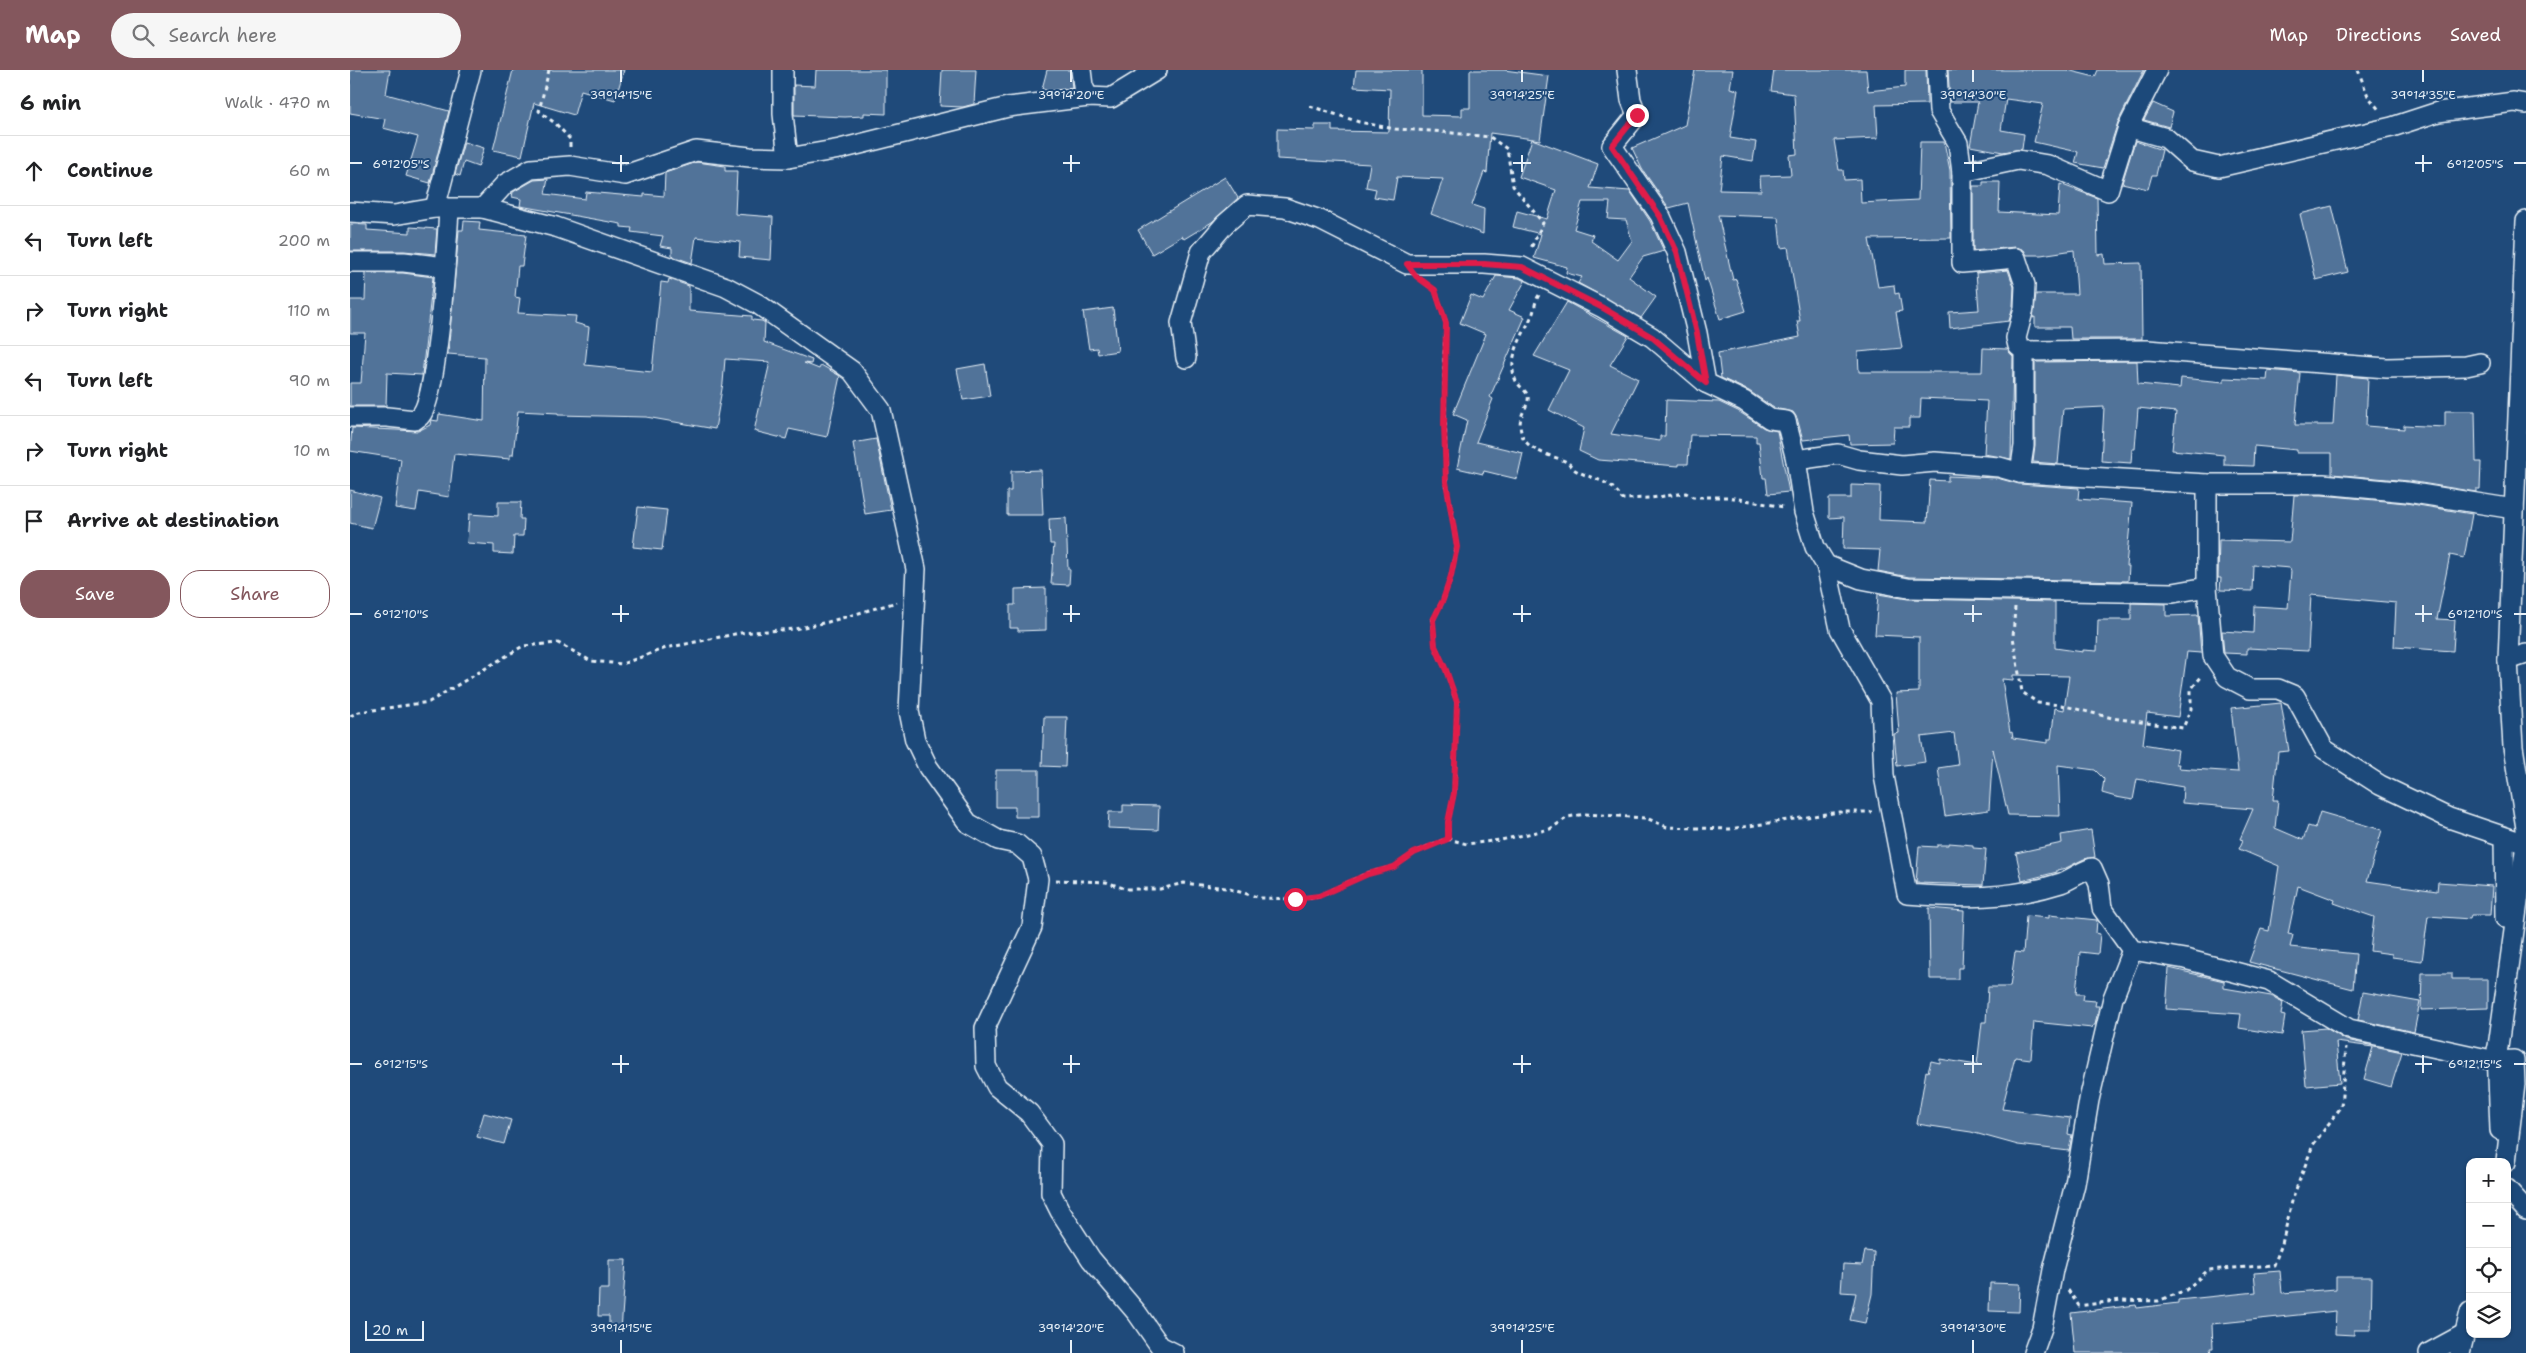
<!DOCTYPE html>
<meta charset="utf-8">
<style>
body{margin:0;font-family:"Shantell Sans",sans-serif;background:#f6f6f6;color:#202124}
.controls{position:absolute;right:15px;bottom:15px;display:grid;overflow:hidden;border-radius:10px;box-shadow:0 1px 4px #0004}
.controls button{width:45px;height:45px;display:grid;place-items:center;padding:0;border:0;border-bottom:1px solid #e0e0e0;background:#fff;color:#202124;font:25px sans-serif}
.scale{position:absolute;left:15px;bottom:12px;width:59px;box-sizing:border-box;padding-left:5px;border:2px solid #e8f1f8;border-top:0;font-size:14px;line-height:18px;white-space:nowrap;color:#e8f1f8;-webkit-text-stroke:4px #1f4a7a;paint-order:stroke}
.stop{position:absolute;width:15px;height:15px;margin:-11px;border:4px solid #e11d48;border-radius:50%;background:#fff}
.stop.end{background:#e11d48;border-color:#fff;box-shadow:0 1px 5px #0008}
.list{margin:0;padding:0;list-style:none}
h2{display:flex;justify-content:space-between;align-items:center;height:65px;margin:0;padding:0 20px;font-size:21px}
h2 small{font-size:16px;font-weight:400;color:#757577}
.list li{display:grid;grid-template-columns:32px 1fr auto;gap:15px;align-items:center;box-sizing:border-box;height:70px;padding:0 20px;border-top:1px solid #e0e0e0}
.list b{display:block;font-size:19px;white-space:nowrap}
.list em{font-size:16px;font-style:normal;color:#757577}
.actions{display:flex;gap:10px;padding:15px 20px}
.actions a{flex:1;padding:11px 0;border:1px solid #84575d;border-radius:20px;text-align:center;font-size:18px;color:#84575d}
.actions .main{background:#84575d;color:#fff}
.icon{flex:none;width:28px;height:28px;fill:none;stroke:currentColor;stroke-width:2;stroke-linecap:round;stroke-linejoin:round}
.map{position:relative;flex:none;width:2176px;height:1283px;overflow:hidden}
header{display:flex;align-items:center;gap:30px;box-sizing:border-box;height:70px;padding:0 25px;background:#84575d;color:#fff}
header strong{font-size:24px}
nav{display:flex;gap:28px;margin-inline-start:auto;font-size:18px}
.search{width:350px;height:45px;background:#f6f6f6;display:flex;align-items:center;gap:12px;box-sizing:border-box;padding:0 18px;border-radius:28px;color:#757577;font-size:19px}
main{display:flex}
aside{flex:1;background:#fff}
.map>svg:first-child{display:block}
.building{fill:#517399;stroke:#e8f1f8;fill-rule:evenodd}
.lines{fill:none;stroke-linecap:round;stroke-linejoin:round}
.street-casing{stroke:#e8f1f8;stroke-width:22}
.path{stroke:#e8f1f8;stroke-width:3;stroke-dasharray:4 4;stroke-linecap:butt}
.street{stroke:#1f4a7a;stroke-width:19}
.route{stroke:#e11d48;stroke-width:6}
.ticks{fill:none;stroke:#e8f1f8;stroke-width:2}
.ticks-label{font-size:12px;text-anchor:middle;fill:#e8f1f8;stroke:#1f4a7a;stroke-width:4;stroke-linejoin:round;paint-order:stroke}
</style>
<header>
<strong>Map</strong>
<div class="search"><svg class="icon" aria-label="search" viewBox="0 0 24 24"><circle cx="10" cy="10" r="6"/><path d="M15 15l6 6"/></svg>Search here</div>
<nav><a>Map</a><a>Directions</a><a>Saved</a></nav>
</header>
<main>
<aside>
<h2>6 min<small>Walk · 470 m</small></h2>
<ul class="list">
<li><svg class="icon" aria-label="ahead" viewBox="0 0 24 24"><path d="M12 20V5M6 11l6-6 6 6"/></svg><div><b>Continue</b></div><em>60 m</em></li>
<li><svg class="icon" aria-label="left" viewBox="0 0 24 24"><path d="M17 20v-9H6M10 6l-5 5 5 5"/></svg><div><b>Turn left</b></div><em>200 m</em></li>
<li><svg class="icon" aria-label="right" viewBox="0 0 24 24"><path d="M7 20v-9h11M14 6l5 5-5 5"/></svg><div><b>Turn right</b></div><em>110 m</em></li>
<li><svg class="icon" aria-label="left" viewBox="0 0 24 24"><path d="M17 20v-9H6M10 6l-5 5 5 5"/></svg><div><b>Turn left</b></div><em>90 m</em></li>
<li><svg class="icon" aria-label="right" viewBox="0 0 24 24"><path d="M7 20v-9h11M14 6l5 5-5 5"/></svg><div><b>Turn right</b></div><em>10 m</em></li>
<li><svg class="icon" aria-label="arrive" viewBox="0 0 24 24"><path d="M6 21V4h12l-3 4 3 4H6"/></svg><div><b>Arrive at destination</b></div></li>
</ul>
<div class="actions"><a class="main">Save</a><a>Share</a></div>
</aside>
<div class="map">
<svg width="2176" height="1283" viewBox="0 0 2176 1283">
<rect width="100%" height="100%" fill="#1f4a7a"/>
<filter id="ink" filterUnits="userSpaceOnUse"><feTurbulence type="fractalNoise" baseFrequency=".02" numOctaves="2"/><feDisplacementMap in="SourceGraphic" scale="10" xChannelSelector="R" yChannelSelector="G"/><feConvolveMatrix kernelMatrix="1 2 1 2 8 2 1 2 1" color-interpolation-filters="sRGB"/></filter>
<g filter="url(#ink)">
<g class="building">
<path d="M0 0H40L36 24 99 41 80 113 56 106 68 67 33 58 35 49 0 43Z"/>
<path d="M163 0H274L265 30 231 20 224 45 184 33 172 86 143 80Z"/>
<path d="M466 0H536V44L514 43V46L495 47 444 45V15L465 16Z"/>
<path d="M592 0H626L624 34 613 37 590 36Z"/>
<path d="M697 0H720L722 18 699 21 692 19Z"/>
<path d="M1006 0H1072V45L1112 46V38H1120V0H1154L1199 6 1190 70 1140 63 1137 103 1134 102 1122 135 1134 139 1133 164 1081 144 1093 109 1047 107 1043 130 1024 127 1026 119 1016 117 1020 94 927 89V59L965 60V55H982V61L1039 62 1040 19 1004 17Z"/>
<path d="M1345 0H1383L1380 18 1388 20 1380 68 1406 72 1403 91 1373 86 1369 120 1411 121 1410 106 1441 105 1439 85 1447 84 1444 24 1421 21 1424 0H1516L1518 21 1555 17V0H1576L1577 34 1526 35 1528 68 1484 70 1489 100H1493L1494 110 1510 109 1511 133 1568 130 1570 72H1594L1600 100 1601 168 1519 169 1528 217 1544 215 1545 224 1549 223 1552 241 1546 242 1552 278 1508 282 1509 302H1632L1633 278 1657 279 1663 286 1661 389 1634 384 1637 331 1571 328 1570 348H1559V357H1544L1543 373 1500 374 1499 365 1453 370 1447 348 1443 342 1424 338 1399 321 1371 308 1368 283 1450 267 1447 251H1450L1438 177 1431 178 1428 147 1368 145 1383 210 1386 209 1396 241 1370 249 1357 208 1355 211 1338 133 1319 138 1292 99 1282 78 1335 55Z"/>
<path d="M1598 0H1717L1745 7 1748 0H1794L1768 52 1753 98 1725 93 1728 82 1684 72 1693 34 1656 29 1651 60 1674 64 1672 79 1653 82 1620 76 1628 32H1600Z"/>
<path d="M1803 33 1823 42 1819 57 1794 50Z"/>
<path d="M1182 69 1248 94 1240 118 1280 121 1300 151 1314 181 1293 187 1279 207 1306 227 1291 248 1228 213 1232 207 1216 203 1217 197 1184 188 1191 164 1163 157 1167 141 1197 149 1206 120 1169 107ZM1232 132H1260L1258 149 1276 150 1282 171 1268 190 1241 171 1243 165 1224 159Z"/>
<path d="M1785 71 1812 80 1806 105H1802L1798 119 1772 113Z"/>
<path d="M114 72 134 78 128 97 114 92 110 106 105 104Z"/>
<path d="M347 92 375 96V101H387L385 144 423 147 421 190 389 187 390 172 346 167 342 193 322 186V178L310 176 313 166 281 162 282 158 271 157V154L170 136 171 129 162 127 163 122 184 110 198 109 195 124 235 129 236 122 294 127V124L314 126 315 103Z"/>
<path d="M875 107 888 128 862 152 834 169 832 166 802 184 788 160Z"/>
<path d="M1633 112H1650L1649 142 1708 145 1710 114 1747 128 1748 185 1754 184 1755 194 1791 193 1792 269H1721L1720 257H1685V247L1683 248 1686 224H1727L1724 180 1691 185H1677L1674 180 1665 177 1623 181V116H1633Z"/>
<path d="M1982 136 1998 202 1966 210 1950 144Z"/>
<path d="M114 151 130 152 129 160 176 165 172 196H168L165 227 170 228 168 243 226 246 225 253 239 257 235 295 302 302 311 212 318 213 319 209 339 216V241L402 246V250L412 251 415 253 414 272 462 290 461 294 454 293 469 299 471 295 490 306 477 367 439 359 436 369 404 361 420 292 375 289 373 313 365 359 296 347 208 345V343L168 341 163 385H160V389L104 384 99 427 69 422 66 441 45 438 51 389 0 381 2 358 68 361 80 355 81 350 88 351 89 344 134 351 135 287 98 284 109 160H113Z"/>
<path d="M0 154 17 155V160L60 163V157L87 159 85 184 54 181H0Z"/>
<path d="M1658 200 1664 217 1663 236 1659 251 1600 258 1599 242 1629 240 1626 203Z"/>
<path d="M16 203H53L83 207 72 305 37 303 36 336H0V313H11L15 263H0V230H15Z"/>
<path d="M1146 206 1169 208 1175 211 1159 240 1175 247 1140 327 1143 329 1126 372 1173 383 1167 409 1134 401 1133 404 1107 398 1117 350 1103 344 1136 264 1110 253 1121 225 1133 230Z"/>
<path d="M1217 232 1278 266 1260 295 1288 309 1261 364 1310 371V366H1315L1316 330 1369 332 1388 341 1414 358 1427 361 1439 422 1418 424 1416 408H1413L1409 372H1406V366L1340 365 1338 394H1329V396L1248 390 1229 381 1234 358 1199 340 1219 300 1184 286Z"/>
<path d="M763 238 768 281 748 284 747 278 739 279 733 242Z"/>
<path d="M1787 291 1788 314 1830 318 1831 308 1874 312V308L1917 310 1918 300 1950 303 1945 355H1983L1986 305 2018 308 2016 356 2054 359V355L2095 357V341H2125L2126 392H2131L2130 419H2126V422L2059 411 1982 404V383H1947V380L1904 376 1903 396 1874 395V385L1822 380 1826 342 1788 338 1785 379H1782L1781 393 1751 391 1754 337 1713 339 1708 394 1683 392 1685 376V292Z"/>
<path d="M635 294 640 326 613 330 607 299Z"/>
<path d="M526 369 541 440 515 444 503 373Z"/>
<path d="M691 400 693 445H657V421H661V401Z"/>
<path d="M1598 406 1647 408 1669 414 1729 418 1728 429 1782 433 1776 496H1779L1778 511 1559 507 1528 501 1530 480 1493 479 1494 447 1479 448V428H1501V415L1530 416 1529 450 1577 452 1580 410 1598 411Z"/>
<path d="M0 420 30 428 22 458 0 453Z"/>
<path d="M1944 425H1972L2056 433 2122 444 2114 488 2100 485 2087 549 2105 550 2103 581 2044 577 2046 533 1961 525 1958 581 1897 578V584L1874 583 1872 561 1903 563 1904 536 1938 538 1941 501 1940 498 1903 495 1902 521 1870 520 1871 508H1868L1869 470 1940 472Z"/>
<path d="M148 432H171L170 449H174L173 466H164L163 484 144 483V475L117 473 119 444 148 446Z"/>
<path d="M288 437 317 440 312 480 283 477Z"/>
<path d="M716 448 718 499 720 500 719 515 701 514 704 474H700L699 449Z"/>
<path d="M696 518V560L668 561V558H660V535H665V519Z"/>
<path d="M1528 524 1558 529 1705 532V578L1733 582V580L1747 581 1748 550H1781V533L1816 534V546L1848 545 1851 583 1837 582 1828 647 1797 643 1793 674 1828 680 1826 694H1829L1828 698 1888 702 1881 638 1931 633 1939 681 1928 682 1923 730H1928L1925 758 1953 770 1958 756 1965 758 1970 742 2032 760 2017 811 2087 821 2088 812 2142 816 2140 845H2121L2120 849 2078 846 2072 891 2042 887V884L2020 881 2024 847 1984 833 1985 830 1948 816 1938 864 1943 865 1940 877 2006 884 2003 919 1899 892 1911 859 1919 861 1929 796 1889 779 1893 770 1890 769 1903 739 1832 733 1833 717 1787 709 1783 730 1766 727 1752 723 1754 709 1745 700 1708 695 1710 746 1658 745 1643 679 1639 740 1595 746 1588 698 1608 695 1604 663 1571 667 1575 692 1547 696 1544 664 1549 663 1546 623 1569 622V567L1525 565ZM1663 605 1719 606 1714 640 1705 638 1701 669H1698V673L1663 668 1662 662 1660 663 1652 609 1663 610Z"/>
<path d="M694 647H717L715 697 692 696Z"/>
<path d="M646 700H689V747H665V737H646Z"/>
<path d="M773 735 809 736 808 760 758 758 759 742H773Z"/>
<path d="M1741 760 1745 787 1734 789 1716 798 1707 800V802L1672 811 1666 783 1712 773 1711 765Z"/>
<path d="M1599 773 1623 775V778L1636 779 1633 815 1566 813 1569 776 1587 777V775H1599Z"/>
<path d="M1579 838 1614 841 1612 898H1608V909H1580Z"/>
<path d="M1699 845 1747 850 1746 863 1750 864 1748 884 1730 882 1726 924H1734L1733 930 1746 931 1745 936H1749L1745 955H1743L1742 958 1684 952 1681 989 1665 987 1652 1039 1720 1048 1718 1064 1722 1065 1719 1081 1668 1075 1621 1062 1567 1054 1576 1001 1578 1002 1581 991 1590 993V989L1627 995 1632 952H1636L1638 917H1660L1665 882 1673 883 1676 846 1699 848Z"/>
<path d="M1819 898 1874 911V918L1921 926 1933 932 1931 945 1935 946 1932 965 1889 958 1891 944 1816 939Z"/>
<path d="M2072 903H2102V909H2138V938L2071 940Z"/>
<path d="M2013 922 2070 932 2064 962 2008 950Z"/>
<path d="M1976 958 1996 970 2052 982 2041 1017 2014 1009 2023 977 1986 972 1990 1013 1956 1016 1951 960Z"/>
<path d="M134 1043 161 1050 154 1074 127 1067Z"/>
<path d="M1515 1181 1524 1182 1522 1224 1515 1253 1500 1250 1506 1223 1491 1222 1493 1194 1512 1195Z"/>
<path d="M259 1190H276L271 1261H259V1246H248L249 1219H259Z"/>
<path d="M1930 1201 1932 1223 1986 1219V1207H2022L2021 1260H2004V1265L1985 1264 1986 1241 1862 1254 1863 1278H1860L1861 1283H1725L1721 1243 1786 1235 1787 1238 1828 1233V1230L1906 1222 1904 1203Z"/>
<path d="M1640 1213 1670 1214 1669 1242 1639 1241Z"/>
</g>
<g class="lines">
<defs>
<g id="street">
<path d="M433 0V44L438 88"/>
<path d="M731 0 733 16 738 27"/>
<path d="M1277 0 1281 30 1287 45 1262 76 1310 145 1327 182 1347 263 1356 313 1394 331 1420 349 1436 351 1446 390 1454 442 1465 477 1476 495 1511 509 1558 518 1823 523 1857 517"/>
<path d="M1587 0 1589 41 1608 73 1612 102V193L1666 188 1675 215 1674 238 1666 268 1668 276 1674 281V376L1670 403"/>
<path d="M1778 57 1816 68 1842 91 1869 97 2042 57 2088 42 2164 32 2176 34"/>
<path d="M1612 102 1668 90 1698 95 1758 121 1778 57 1807 0"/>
<path d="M85 138 121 0"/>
<path d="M133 138 206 157 376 217 408 234 502 301 531 340 566 499 559 641 565 670 578 697 618 753 648 770 667 774 682 787 688 809 682 857 635 958 636 996 647 1017 679 1043 702 1074 701 1123 710 1141 741 1189 787 1243 810 1276 824 1283"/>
<path d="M0 142 44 145 85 138H133L155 114 181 99 220 96 275 105 346 81 400 87 438 88 490 79 658 37 738 27 761 28 807 0"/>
<path d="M0 192H54L95 197"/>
<path d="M1674 281 1797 280 2037 298 2116 296 2130 293"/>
<path d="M836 288 831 253 851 182 875 154 897 135 935 138 970 150 1057 194H1134L1172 197 1253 238 1302 267 1356 313"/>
<path d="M0 347H37L65 350C67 348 70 347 71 345 88 326 97 173 99 140"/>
<path d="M1446 390 1488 384 1509 390 1552 395 1585 392 1649 397 1670 403 1857 414H1973L2057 422 2164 439"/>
<path d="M1857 414V517L1863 586 1877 607 1900 619H1928L1945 626 1974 679 2030 715 2099 748 2176 774"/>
<path d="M1476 495 1490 559 1531 631 1534 706 1557 824C1612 828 1658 830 1711 813 1720 810 1730 802 1742 798L1749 814 1752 838 1782 880 1835 889 1919 911 1999 959 2146 991"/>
<path d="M2158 590 2176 584"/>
<path d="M2154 767 2155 848"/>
<path d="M2147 980 2150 1060"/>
<path d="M2156 1092 2165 1014 2164 990 2146 991 2176 774V758L2163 677 2158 590 2176 151"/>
<path d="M2157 1119 2176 1140"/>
<path d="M1683 1283 1692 1258 1703 1200 1725 1114 1739 1030 1763 928 1782 880"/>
<path d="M2079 1283 2114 1264"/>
<path d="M2110 1283 2120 1242"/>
</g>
</defs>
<use href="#street" class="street-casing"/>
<g class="path">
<path d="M199 0 189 41 206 54 220 69V79"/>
<path d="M2008 0 2018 26 2030 41"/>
<path d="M960 36 1009 52 1045 59 1083 61 1140 67 1157 79 1163 116 1193 153 1180 180"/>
<path d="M1077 214 1085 220 1096 253 1094 289 1096 412 1107 477 1101 506 1093 530 1083 550 1085 576 1096 600 1107 633 1104 723 1098 752V769"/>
<path d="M1189 225C1185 231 1185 237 1183 243 1175 263 1155 288 1166 311 1169 317 1176 320 1178 326 1180 338 1165 344 1172 365 1179 383 1203 385 1217 392 1220 394 1222 398 1225 400 1242 410 1261 409 1272 429L1301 428 1336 423 1343 427H1378L1434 437"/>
<path d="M1665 537 1663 567 1672 622 1688 633 1711 635 1762 648 1833 658 1841 639V619L1853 605"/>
<path d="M0 646 9 642 79 632 173 576 208 573 241 591 272 594 316 578 390 563 444 559 478 552 547 532"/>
<path d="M706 810 756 812 776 819H810L834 813 876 818 911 828 945 829 969 826 1018 803 1044 797 1064 783 1088 772 1098 769 1117 774 1151 770 1200 759 1218 747 1235 744 1296 748 1317 757 1380 759 1489 742H1522"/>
<path d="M1718 1220 1729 1236 1771 1230 1808 1231 1836 1220 1858 1200 1924 1195 1932 1174 1943 1127 1963 1075 1991 1037 1996 977"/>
</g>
<use href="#street" class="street"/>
</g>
</g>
<g class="lines" filter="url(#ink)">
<path class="route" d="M945 829 969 826 1018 804 1044 797 1064 783 1098 769V752L1104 723 1107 632 1096 600 1085 576 1083 550 1093 530 1101 506 1107 477 1096 412 1094 354 1096 253 1085 220 1066 206 1057 194H1134L1172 197 1253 238 1302 267 1356 313 1347 263 1327 182 1310 146 1262 76 1287 45"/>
</g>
<path class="ticks" d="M271 0V12M721 0V12M1172 0V12M1623 0V12M2073 0V12M271 85V102M721 85V102M1172 85V102M1623 85V102M2073 85V102M0 93H12M262 93H279M713 93H730M1163 93H1181M1614 93H1632M2065 93H2082M2164 93H2176M271 535V552M721 535V552M1172 535V552M1623 535V552M2073 535V552M0 544H12M262 544H279M713 544H730M1163 544H1181M1614 544H1632M2065 544H2082M2164 544H2176M271 985V1003M721 985V1003M1172 985V1003M1623 985V1003M2073 985V1003M0 994H12M262 994H279M713 994H730M1163 994H1181M1614 994H1632M2065 994H2082M2164 994H2176M271 1270V1283M721 1270V1283M1172 1270V1283M1623 1270V1283"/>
<g class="ticks-label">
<text x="271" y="29">39°14'15"E</text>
<text x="721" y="29">39°14'20"E</text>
<text x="1172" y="29">39°14'25"E</text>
<text x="1623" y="29">39°14'30"E</text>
<text x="2073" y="29">39°14'35"E</text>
<text x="51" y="98">6°12'05"S</text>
<text x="2125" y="98">6°12'05"S</text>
<text x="51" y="548">6°12'10"S</text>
<text x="2125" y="548">6°12'10"S</text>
<text x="51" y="998">6°12'15"S</text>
<text x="2125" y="998">6°12'15"S</text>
<text x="271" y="1262">39°14'15"E</text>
<text x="721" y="1262">39°14'20"E</text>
<text x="1172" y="1262">39°14'25"E</text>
<text x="1623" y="1262">39°14'30"E</text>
</g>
</svg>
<div class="controls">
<button>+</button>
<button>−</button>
<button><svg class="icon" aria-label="locate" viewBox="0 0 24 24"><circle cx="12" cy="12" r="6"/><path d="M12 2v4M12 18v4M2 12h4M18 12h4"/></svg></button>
<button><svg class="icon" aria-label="layers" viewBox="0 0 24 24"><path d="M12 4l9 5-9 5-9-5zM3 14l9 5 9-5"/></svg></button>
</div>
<div class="scale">20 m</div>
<div class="stop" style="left:945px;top:829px"></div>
<div class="stop end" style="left:1287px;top:45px"></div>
</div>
</main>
